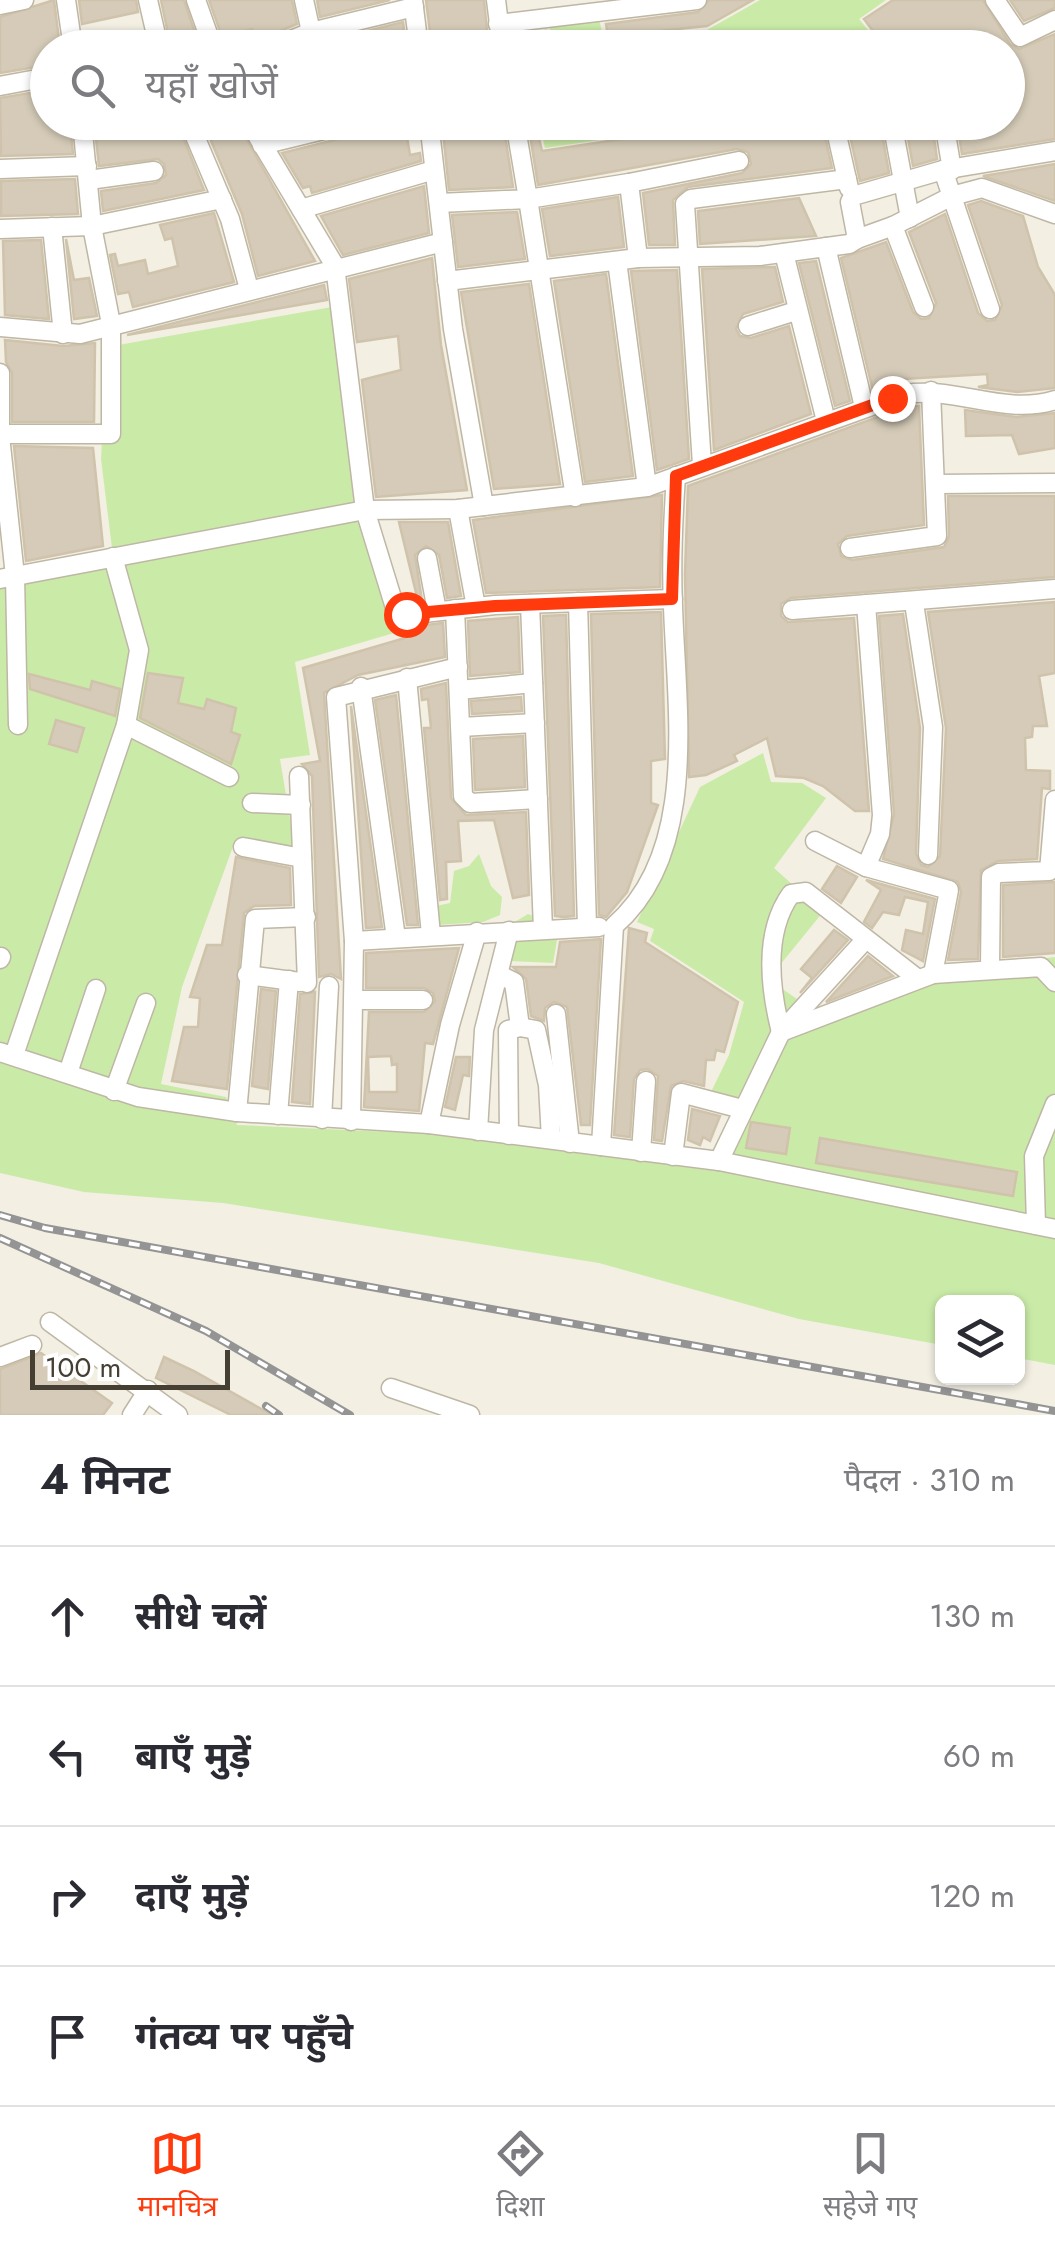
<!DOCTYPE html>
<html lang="hi">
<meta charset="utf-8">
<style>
body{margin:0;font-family:Jost,"Noto Sans Devanagari",sans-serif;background:#f2f2f3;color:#2b2b33}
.controls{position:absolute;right:30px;bottom:30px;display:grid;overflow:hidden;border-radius:15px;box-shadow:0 2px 8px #0004}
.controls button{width:90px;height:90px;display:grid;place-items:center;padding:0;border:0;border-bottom:2px solid #e1e1e2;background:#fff;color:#2b2b33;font:50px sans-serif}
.scale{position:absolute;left:30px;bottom:25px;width:200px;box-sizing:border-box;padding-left:10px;border:5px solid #453f33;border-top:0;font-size:28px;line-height:35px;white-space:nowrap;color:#453f33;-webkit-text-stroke:8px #fff;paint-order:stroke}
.stop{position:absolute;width:30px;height:30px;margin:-22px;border:8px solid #ff3b0e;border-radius:50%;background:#fff}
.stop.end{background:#ff3b0e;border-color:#fff;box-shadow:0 2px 10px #0008}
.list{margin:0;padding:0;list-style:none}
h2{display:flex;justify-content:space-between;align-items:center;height:130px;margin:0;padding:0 40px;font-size:42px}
h2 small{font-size:32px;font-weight:400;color:#7c7c81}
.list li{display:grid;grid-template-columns:65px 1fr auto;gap:30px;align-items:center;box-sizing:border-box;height:140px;padding:0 40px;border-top:2px solid #e1e1e2}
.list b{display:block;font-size:38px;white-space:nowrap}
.list em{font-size:32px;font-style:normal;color:#7c7c81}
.icon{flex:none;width:55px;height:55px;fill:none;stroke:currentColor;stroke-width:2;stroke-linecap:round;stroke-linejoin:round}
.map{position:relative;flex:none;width:1055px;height:1415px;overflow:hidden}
.search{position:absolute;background:#fff;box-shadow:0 2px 8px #0004;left:30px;right:30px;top:30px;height:110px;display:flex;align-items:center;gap:25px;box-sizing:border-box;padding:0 35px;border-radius:55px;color:#7c7c81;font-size:38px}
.sheet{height:690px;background:#fff}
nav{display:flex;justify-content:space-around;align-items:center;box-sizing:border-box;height:140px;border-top:2px solid #e1e1e2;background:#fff;font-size:28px;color:#7c7c81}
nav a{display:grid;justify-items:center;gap:5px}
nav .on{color:#ff3b0e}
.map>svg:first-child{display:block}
.green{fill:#caeba8}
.building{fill:#d5cbb8;stroke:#d0c3ab;stroke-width:2.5;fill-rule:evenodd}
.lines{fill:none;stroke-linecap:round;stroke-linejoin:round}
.minor-casing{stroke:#bfb7a5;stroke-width:21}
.minor{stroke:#fff;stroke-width:18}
.rail-casing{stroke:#949494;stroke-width:8}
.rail{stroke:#fff;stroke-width:4;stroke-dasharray:11;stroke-linecap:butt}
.route{stroke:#ff3b0e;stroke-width:12}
</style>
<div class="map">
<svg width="1055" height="1415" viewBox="0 0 1055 1415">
<rect width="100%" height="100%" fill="#f3efe3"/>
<g class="green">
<path d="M760 0H886L859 19 882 47H553L549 23 599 19 604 41 707 30Z"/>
<path d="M558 122H715V123L545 148 540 126Z"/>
<path d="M332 307 355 498 394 633 295 662 310 755 280 759 295 849 235 841 182 987 161 1084 226 1097 237 1125 478 1136 704 1167 736 1103 711 1092 729 1055 744 1002 650 941 654 929 637 922 700 787 763 753 771 782 802 783 826 798 774 868 823 912 780 965 781 988 816 1012 930 972 1055 957V1365L1018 1358V1302H942V1345L799 1319 599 1263 223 1203 84 1192 0 1173V587L104 566 112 548 101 459 107 347Z"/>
<path d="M479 854 491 886 502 897 500 915 483 922 437 925 436 906 450 903 454 871 469 866Z"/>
<path d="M528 914 549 922 558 935 553 963 509 961 513 923Z"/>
</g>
<g class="building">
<path d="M54 0 60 48H48V65L0 73V17Z"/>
<path d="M79 0H136L138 12 82 24Z"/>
<path d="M161 0H184L200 48H171Z"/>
<path d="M209 0H292L297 24 266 37 257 48 252 29 222 37Z"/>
<path d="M317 0H390L320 17Z"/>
<path d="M426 0H484L487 31 431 40Z"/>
<path d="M709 0H753L707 26 608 36 606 24 698 12Z"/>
<path d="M893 0H983L1010 44 1019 49 1055 34V139L962 154 957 122H1008V48H886L864 19Z"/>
<path d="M1010 0H1055V8L1024 21Z"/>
<path d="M403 22 406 48H306L315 44Z"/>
<path d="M546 31 549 48H512V35Z"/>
<path d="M48 90V122H70L73 154 1 156 0 98Z"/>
<path d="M136 122H177L204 190 103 211 101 191 156 183 166 175 164 164 158 159 99 166 96 139 127 134Z"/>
<path d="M203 122H237L315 261 258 276 242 214Z"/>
<path d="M368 122H417V129L406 131 410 155 420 153 421 161 312 193 310 186 303 188 282 153 359 134Z"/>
<path d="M442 122H503L513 187 449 190Z"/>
<path d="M528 122H535L542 151 736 122H822L832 168 688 187 673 200 675 245H649L643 193 742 173 751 164 748 152 737 149 538 185Z"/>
<path d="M847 122H880L889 173 860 181Z"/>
<path d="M905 122H932L937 159 913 166Z"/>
<path d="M1055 164V201L983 176Z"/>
<path d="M75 179 78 214 1 216V181Z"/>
<path d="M424 186 429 233 343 255 321 216Z"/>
<path d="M618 197 624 247 550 256 542 209Z"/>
<path d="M799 198 816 236 700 244 698 211Z"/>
<path d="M981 201 1023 216 1038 267 1055 295V388L1017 392 978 387 988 385 987 374 903 379 873 391 841 258 886 242 913 312 921 319 929 318 936 303 909 232 945 214 978 313 987 321 995 320 1002 305 968 205Z"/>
<path d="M517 212 525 259 458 267 452 215Z"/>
<path d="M214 213 234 282 133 307 129 292 118 294 110 255 115 254 118 266 145 260 148 274 178 266 172 238 165 240 160 225Z"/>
<path d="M66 239 74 280 89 278 97 316 74 319Z"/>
<path d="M41 240 49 319 5 315 3 241Z"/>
<path d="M432 258 441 345 467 490 376 497 362 380 401 370 398 336 357 342 349 279Z"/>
<path d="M816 261 850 401 835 406 799 263Z"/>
<path d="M775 267 783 302 743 314 736 329 740 336 751 338 789 326 811 414 714 450 702 269Z"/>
<path d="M677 270 689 459 657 470 631 271Z"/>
<path d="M606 274 633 476 585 482 554 281Z"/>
<path d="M529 284 560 484 494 489 461 292Z"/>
<path d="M324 285 327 300 127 335Z"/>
<path d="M5 340 63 346 95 343 94 422H12V373L6 362Z"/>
<path d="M908 406H919L924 525 847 536 838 544 841 556 852 560 944 547 949 536 948 496H1055V577L791 598 781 604V616L788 622 854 618 869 811H855L823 786 804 778 776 776 767 738 734 755 737 761 706 775 689 777 685 574 688 486Z"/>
<path d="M965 410 1016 417 1055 413V448L1019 454 1012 435 966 436Z"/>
<path d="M14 446 93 448 103 546 26 561Z"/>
<path d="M662 495 660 587 486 593 473 520Z"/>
<path d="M399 522H448L461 596 447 598 439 555 426 546 415 555 422 601H418Z"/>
<path d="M1055 602V673L1039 676 1047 726H1033L1032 737 1025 738 1026 770 1050 771V789L1042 788 1037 859 998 861 981 870 978 959 948 960 961 892 958 882 883 859 894 814 879 616 903 614 920 728 916 854 921 865 928 867 940 856 946 728 928 612Z"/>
<path d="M661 612 665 759 651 761V803L658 805 627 892 606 917 599 915 591 614Z"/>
<path d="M566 615 574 916 563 917 555 916 543 616Z"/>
<path d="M518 617 520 672 470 676 468 621Z"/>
<path d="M443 623 445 657 358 675 324 693 341 979 331 974 319 977 312 776 302 764 320 761 303 668 405 638 402 628Z"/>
<path d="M148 673 183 678 178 703 204 709 207 699 236 708 231 732 240 735 231 764 140 718Z"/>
<path d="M29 674 90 690 92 681 120 689 115 716 30 689Z"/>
<path d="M446 683 451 798 466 815 526 812 529 895 513 898 494 820 458 821 461 861 446 862 447 899 440 900 424 728H431L428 699 422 700 421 689Z"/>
<path d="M396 695 418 925H407L375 700Z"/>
<path d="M521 697 522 711 472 714 471 701Z"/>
<path d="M351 706 382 927 366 928Z"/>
<path d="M56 720 84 728 77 752 49 744Z"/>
<path d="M523 736 525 787 475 790 473 739Z"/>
<path d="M236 857 290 868 291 905 254 906 244 913 227 1089 172 1081 184 1027H198L200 998 190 997 207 945H222Z"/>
<path d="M837 866 857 877 841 903 822 889Z"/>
<path d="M866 880 935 899 923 961 902 950 906 930 923 934 928 902 905 897 899 915 883 912 872 928 864 922 881 890Z"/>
<path d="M1055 882V953L1003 957V885Z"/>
<path d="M629 928 647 933 645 942 738 1002 724 1052 716 1050 714 1060H706L704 1086 683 1081 671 1086 662 1141 654 1140 658 1076 648 1069 640 1070 634 1079 630 1137 614 1135Z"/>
<path d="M834 930 848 940 800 993 812 978 801 969Z"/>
<path d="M601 939 590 1125H581L567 1007 554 1002 545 1008 544 1021 531 1016 526 979 513 967H556L560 942Z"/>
<path d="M459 948 433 1044 425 1043 419 1111 364 1107 369 1012H424L435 1001 433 993 424 988H366V953ZM391 1056 392 1065 397 1064V1092H369L368 1057Z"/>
<path d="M868 956 893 976 826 1002Z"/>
<path d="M261 989 276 991 268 1089 252 1086Z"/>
<path d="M315 992 310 1104 292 1102 300 994Z"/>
<path d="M456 1057H470L469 1076 463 1075 455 1110 445 1107Z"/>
<path d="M692 1109 720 1116 710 1141 703 1137 700 1145 688 1140Z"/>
<path d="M751 1122 790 1128 786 1154 746 1148Z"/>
<path d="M820 1138 1017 1172 1013 1196 816 1163Z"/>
<path d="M41 1353 112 1403 103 1415H0V1369Z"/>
<path d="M164 1357 194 1371 272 1415H231L156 1378Z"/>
</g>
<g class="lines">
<defs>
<g id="minor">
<path d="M66 0 73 48"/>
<path d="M148 0 159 48"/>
<path d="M196 0 213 48"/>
<path d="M304 0 311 32"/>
<path d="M413 0 419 48"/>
<path d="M496 0 500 32"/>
<path d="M995 0 1020 37 1055 20"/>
<path d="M0 5 24 0"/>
<path d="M498 24 697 0"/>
<path d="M271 48 311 32 414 7"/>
<path d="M442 48 501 42"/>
<path d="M0 86 48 77"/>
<path d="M189 122 230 219 249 289"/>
<path d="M249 122 335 266 365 510 396 611 406 615 495 605 673 599"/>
<path d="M429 122 453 329 484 506"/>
<path d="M834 122 849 188"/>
<path d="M892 122 910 218"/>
<path d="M944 122 952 170"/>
<path d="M83 129 124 122"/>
<path d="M262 145 356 122"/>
<path d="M0 169 87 166"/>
<path d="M943 170 990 309"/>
<path d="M89 180 154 171"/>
<path d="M439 203 528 199 515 122"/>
<path d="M301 209 434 170"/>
<path d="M893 226 952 196 982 188 1055 214"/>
<path d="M52 227 63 334"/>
<path d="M0 229 92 226 222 199"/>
<path d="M857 239 893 226 924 307"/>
<path d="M826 247 864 407"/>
<path d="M784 253 826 421"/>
<path d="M638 258 629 183 739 161"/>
<path d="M617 261 647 487"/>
<path d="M447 281 638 258 760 256 849 244 857 239 850 202 853 196 943 170 1055 151"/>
<path d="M748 326 796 311"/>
<path d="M0 327 80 334 443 242"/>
<path d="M0 373V425"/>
<path d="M0 434H111V324L92 226 82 122"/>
<path d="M0 436 15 576 18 725"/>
<path d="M702 465 685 204 691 199 847 179"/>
<path d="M938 484 1055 483"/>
<path d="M575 497 528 199 629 183"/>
<path d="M458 509 476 607"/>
<path d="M850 548 937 536 931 391"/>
<path d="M427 558 437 611"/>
<path d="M0 579 365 510 458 509 647 487 905 394C956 386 1003 416 1055 400"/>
<path d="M578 602 587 927"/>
<path d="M914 603 933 727 928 855"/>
<path d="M530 604 543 929"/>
<path d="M866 604 882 815 880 834 866 867"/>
<path d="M455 609 463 796 470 803 538 799"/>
<path d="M792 610 1055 589"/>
<path d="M407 678 431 935"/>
<path d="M361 687 396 938"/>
<path d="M459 690 533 683"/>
<path d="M126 725 229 777"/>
<path d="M461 727 535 723"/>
<path d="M299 776 307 983"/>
<path d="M252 803 301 805"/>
<path d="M815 841 866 867 949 890 933 974"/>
<path d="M243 847 302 858"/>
<path d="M354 941 599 927"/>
<path d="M0 959 1 957"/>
<path d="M990 968 991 877 999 873 1049 871 1055 800"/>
<path d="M247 975 300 982"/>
<path d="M500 975 514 982 520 1027"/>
<path d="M355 1000H423"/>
<path d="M556 1014 570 1143"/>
<path d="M781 1032C770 989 763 933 791 894L806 892 918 979"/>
<path d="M781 1032 933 974 1041 967 1055 982"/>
<path d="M0 1052 138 1097 237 1112 429 1124 719 1161 1055 1229"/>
<path d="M14 1055 126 725 139 650 113 557"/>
<path d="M68 1073 96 989"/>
<path d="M114 1091 146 1003"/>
<path d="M237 1112 255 919 306 917"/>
<path d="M278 1115 289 980"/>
<path d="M322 1119 329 986"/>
<path d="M351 1121 354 941 336 697 458 667"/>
<path d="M429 1124 450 1025 477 932"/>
<path d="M478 1131 484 1030 509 931"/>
<path d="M509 1135 508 1030 520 1027 536 1030 548 1085 551 1139"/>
<path d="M601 1146 614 926C700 852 676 707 673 606 671 563 673 519 676 476"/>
<path d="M641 1152 646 1081"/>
<path d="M673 1156 681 1093 742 1109"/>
<path d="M719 1161 781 1032 865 940"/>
<path d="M1036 1225 1034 1156 1055 1104"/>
<path d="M50 1322 178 1415"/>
<path d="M0 1357 32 1345"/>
<path d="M391 1388 470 1415"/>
<path d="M132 1415 148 1390"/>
</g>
</defs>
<use href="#minor" class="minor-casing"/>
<use href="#minor" class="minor"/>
<defs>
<g id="rail">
<path d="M0 1215 45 1228 1055 1411"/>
<path d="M0 1238 206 1331 350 1415"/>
<path d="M266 1406 279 1415"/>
</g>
</defs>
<use href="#rail" class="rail-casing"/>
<use href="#rail" class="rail"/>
</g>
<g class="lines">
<path class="route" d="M406 614 495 606 672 599 676 476 892 398"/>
</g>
</svg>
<div class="controls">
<button><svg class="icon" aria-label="layers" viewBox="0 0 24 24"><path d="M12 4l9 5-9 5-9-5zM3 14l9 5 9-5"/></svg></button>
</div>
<div class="scale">100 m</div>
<div class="stop" style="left:406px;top:614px"></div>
<div class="stop end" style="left:892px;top:398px"></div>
<div class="search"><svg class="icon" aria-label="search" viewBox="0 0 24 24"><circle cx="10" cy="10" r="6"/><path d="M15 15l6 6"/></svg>यहाँ खोजें</div>
</div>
<section class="sheet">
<h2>4 मिनट<small>पैदल · 310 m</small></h2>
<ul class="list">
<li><svg class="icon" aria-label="ahead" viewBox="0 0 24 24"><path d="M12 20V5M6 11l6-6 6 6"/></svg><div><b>सीधे चलें</b></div><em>130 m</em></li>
<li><svg class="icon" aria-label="left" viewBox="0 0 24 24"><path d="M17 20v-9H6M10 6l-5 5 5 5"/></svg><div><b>बाएँ मुड़ें</b></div><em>60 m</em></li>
<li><svg class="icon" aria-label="right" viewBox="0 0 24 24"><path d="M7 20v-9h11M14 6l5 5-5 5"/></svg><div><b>दाएँ मुड़ें</b></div><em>120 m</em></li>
<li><svg class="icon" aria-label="arrive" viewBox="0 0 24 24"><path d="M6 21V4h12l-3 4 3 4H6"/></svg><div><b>गंतव्य पर पहुँचे</b></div></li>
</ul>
</section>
<nav>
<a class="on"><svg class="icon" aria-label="map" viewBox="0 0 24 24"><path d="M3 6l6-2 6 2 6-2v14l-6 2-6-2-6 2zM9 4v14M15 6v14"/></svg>मानचित्र</a>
<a><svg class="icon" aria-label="directions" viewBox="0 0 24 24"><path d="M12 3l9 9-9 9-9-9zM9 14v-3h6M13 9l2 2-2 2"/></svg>दिशा</a>
<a><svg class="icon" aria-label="saved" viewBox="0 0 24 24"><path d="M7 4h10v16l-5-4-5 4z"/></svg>सहेजे गए</a>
</nav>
